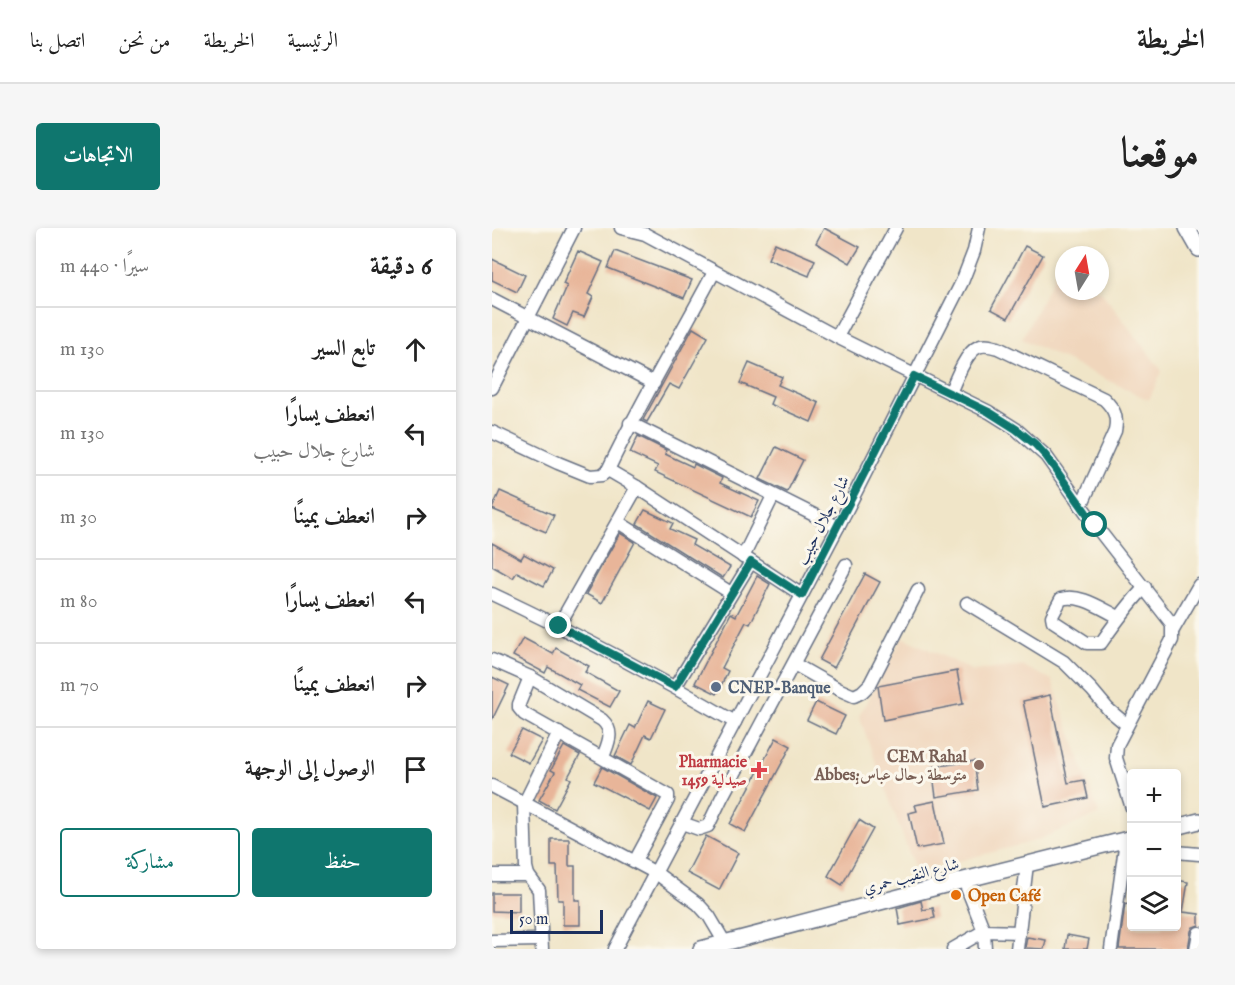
<!DOCTYPE html>
<html lang="ar">
<meta charset="utf-8">
<style>
body{margin:0;font-family:"IM FELL English",Amiri,serif;background:#f6f6f6;color:#222;direction:rtl}
.controls{position:absolute;right:18px;bottom:18px;display:grid;overflow:hidden;border-radius:6px;box-shadow:0 3px 9px #0003}
.controls button{width:54px;height:54px;display:grid;place-items:center;padding:0;border:0;border-bottom:2px solid #e0e0e0;background:#fff;color:#222;font:30px sans-serif}
.compass{position:absolute;left:563px;top:18px;width:54px;height:54px;border-radius:50%;background:#fff;box-shadow:0 3px 9px #0003;rotate:11deg}
.scale{position:absolute;left:18px;bottom:15px;width:93px;box-sizing:border-box;padding-left:6px;border:3px solid #1b2f5e;border-top:0;font-size:16px;line-height:21px;white-space:nowrap;color:#1b2f5e;-webkit-text-stroke:4px #fbf7ec;paint-order:stroke}
.stop{position:absolute;width:18px;height:18px;margin:-14px;border:4px solid #0f766e;border-radius:50%;background:#fff}
.stop.end{background:#0f766e;border-color:#fff;box-shadow:0 2px 6px #0008}
.list{margin:0;padding:0;list-style:none}
h2{display:flex;justify-content:space-between;align-items:center;height:78px;margin:0;padding:0 24px;font-size:26px}
h2 small{font-size:20px;font-weight:400;color:#767676}
.list li{display:grid;grid-template-columns:39px 1fr auto;gap:18px;align-items:center;box-sizing:border-box;height:84px;padding:0 24px;border-top:2px solid #e0e0e0}
.list b{display:block;font-size:22px;white-space:nowrap}
.list p{margin:0;font-size:20px;white-space:nowrap;color:#767676}
.list em{font-size:20px;font-style:normal;color:#767676}
.actions{display:flex;gap:12px;padding:18px 24px}
.actions a{flex:1;padding:14px 0;border:2px solid #0f766e;border-radius:6px;text-align:center;font-size:21px;color:#0f766e}
.actions .main{background:#0f766e;color:#fff}
.icon{flex:none;width:33px;height:33px;fill:none;stroke:currentColor;stroke-width:2;stroke-linecap:round;stroke-linejoin:round}
.map{position:relative;flex:none;width:707px;height:721px;overflow:hidden;direction:ltr;border-radius:6px}
header{display:flex;align-items:center;gap:36px;box-sizing:border-box;height:84px;padding:0 30px;background:#fff;border-bottom:2px solid #e0e0e0}
header strong{font-size:28px}
nav{display:flex;gap:33px;margin-inline-start:auto;font-size:21px}
.intro{display:flex;align-items:center;justify-content:space-between;box-sizing:border-box;height:144px;padding:0 36px}
h1{margin:0;font-size:42px}
.button{padding:15px 27px;border-radius:6px;background:#0f766e;color:#fff;font-size:21px;font-weight:700}
main{display:flex;gap:36px;padding:0 36px}
aside{flex:1;background:#fff;border-radius:6px;box-shadow:0 3px 9px #0003}
.map>svg:first-child{display:block}
.built{fill:#f0d6bc}
.building{fill:#e8b599}
.lines{fill:none;stroke-linecap:round;stroke-linejoin:round}
.minor-casing{stroke:#666f83;stroke-width:15}
.major-casing{stroke:#666f83;stroke-width:18}
.minor{stroke:#fff;stroke-width:12}
.major{stroke:#fff;stroke-width:15}
.route{stroke:#0f766e;stroke-width:8}
.service-dot{fill:#5c6f8a;stroke:#fbf7ec;stroke-width:2}
.education-dot{fill:#8d6e63;stroke:#fbf7ec;stroke-width:2}
.health-dot{fill:#e0444e;stroke:#fbf7ec;stroke-width:2}
.food-dot{fill:#e8710a;stroke:#fbf7ec;stroke-width:2}
.labels{text-anchor:middle;stroke-width:6;stroke-linejoin:round;paint-order:stroke}
.street-label{font-size:16px;fill:#1b2f5e;stroke:#fbf7ec}
.service-label{font-size:16px;font-weight:bold;fill:#4e5e75;stroke:#fbf7ec;text-anchor:start}
.education-label{font-size:16px;font-weight:bold;fill:#785e54;stroke:#fbf7ec;text-anchor:end}
.health-label{font-size:16px;font-weight:bold;fill:#be3a42;stroke:#fbf7ec;text-anchor:end}
.food-label{font-size:16px;font-weight:bold;fill:#c56008;stroke:#fbf7ec;text-anchor:start}
</style>
<header>
<strong>الخريطة</strong>
<nav><a>الرئيسية</a><a>الخريطة</a><a>من نحن</a><a>اتصل بنا</a></nav>
</header>
<div class="intro"><h1>موقعنا</h1><a class="button">الاتجاهات</a></div>
<main>
<div class="map">
<svg width="707" height="721" viewBox="0 0 707 721">
<rect width="100%" height="100%" fill="#fbf7ec"/>
<filter id="ink" filterUnits="userSpaceOnUse"><feTurbulence type="fractalNoise" baseFrequency=".0167" numOctaves="2"/><feDisplacementMap in="SourceGraphic" scale="12" xChannelSelector="R" yChannelSelector="G"/><feConvolveMatrix kernelMatrix="1 2 1 2 8 2 1 2 1" color-interpolation-filters="sRGB"/></filter>
<filter id="wash" filterUnits="userSpaceOnUse"><feTurbulence type="fractalNoise" baseFrequency=".008" numOctaves="4" result="noise"/><feDisplacementMap in="SourceGraphic" scale="24" xChannelSelector="R" yChannelSelector="G"/><feGaussianBlur stdDeviation="1.35" result="paint"/><feColorMatrix in="noise" values="0 0 0 0 0 0 0 0 0 0 0 0 0 0 0 0 0 1.4 0 .05"/><feComposite in="paint" operator="in"/></filter>
<g filter="url(#wash)">
<rect width="100%" height="100%" fill="#f0e5c8"/>
<g class="built">
<path d="M572 29V63L608 62 670 143 657 172 530 111Z"/>
<path d="M411 409 481 443 531 438 560 452 607 586 543 613 424 644 367 488Z"/>
</g>
<g id="blocks">
<g class="building">
<path d="M332 0 368 19 358 35 324 15Z"/>
<path d="M283 15 323 32 317 48 276 31Z"/>
<path d="M533 18 551 27 516 90 499 81Z"/>
<path d="M86 23 111 34 96 66 101 69 92 89 81 85 75 98 61 91 75 58 71 56Z"/>
<path d="M123 23 200 52 192 70 116 40Z"/>
<path d="M0 31 33 47 25 64 0 52Z"/>
<path d="M201 100 216 109 187 161 177 156 155 194 151 192Z"/>
<path d="M257 135 290 149 286 157 327 175 319 194 278 176 281 169 248 155Z"/>
<path d="M146 208 174 222 173 226 201 239 202 236 230 250 228 255 267 273 259 289 163 244 166 238 138 225Z"/>
<path d="M284 219 311 232 295 264 268 251Z"/>
<path d="M8 263 62 287 54 304 0 281Z"/>
<path d="M153 282 181 295 178 301 202 312 200 317 238 339 231 350 145 296Z"/>
<path d="M128 305 143 314 110 375 94 366Z"/>
<path d="M0 315 29 331 32 326 61 342 52 358 25 344 21 350 0 338Z"/>
<path d="M373 346 388 354 342 440 327 432Z"/>
<path d="M265 348 278 356 258 396 254 394 230 440 236 443 225 466 203 455 239 385 244 388Z"/>
<path d="M31 410 61 426 64 420 97 438 93 444 127 463 118 479 85 462 88 457 56 439 53 445 21 428Z"/>
<path d="M465 443 471 476 391 492 386 458Z"/>
<path d="M0 449 17 457 0 492Z"/>
<path d="M558 467 576 555 592 552 596 570 553 579 531 473Z"/>
<path d="M156 473 173 481 159 510 153 507 139 537 123 528 138 497 143 500Z"/>
<path d="M324 474 353 488 344 506 315 492Z"/>
<path d="M30 502 50 512 37 535 17 525Z"/>
<path d="M284 510 299 518 253 604 238 596Z"/>
<path d="M72 518 88 527 76 549 79 551 63 581 47 572 63 544 59 542Z"/>
<path d="M482 533 486 562 444 569 440 539Z"/>
<path d="M110 539 165 570 158 583 102 554Z"/>
<path d="M443 573 452 616 425 621 417 585 425 583 423 577Z"/>
<path d="M367 592 381 601 350 657 336 648Z"/>
<path d="M214 608 246 625 227 662 195 645Z"/>
<path d="M59 611H77V638H83V672H88V697H71V672H66L65 638H59Z"/>
<path d="M684 652 696 654 691 684 707 686V697L701 699 699 703 696 721H627L633 676 639 677V699H684Z"/>
<path d="M0 665H27V684L0 683Z"/>
<path d="M429 673 431 682 441 680 443 690 408 697 405 680Z"/>
<path d="M575 707 597 711 595 721H573Z"/>
<path d="M535 709 554 712 552 721 533 720Z"/>
</g>
</g>
</g>
<g filter="url(#ink)">
<use href="#blocks" fill-opacity="0" stroke="#666f83" stroke-width="1.5"/>
<g class="lines">
<defs>
<g id="minor">
<path d="M129 0 153 6 345 109 497 184 524 201 554 228 603 297 680 396V412L625 517 624 530 640 580"/>
<path d="M0 71 162 155"/>
<path d="M345 109 404 0"/>
<path d="M0 160 82 0"/>
<path d="M458 165C463 153 474 124 486 119 492 116 499 118 506 120L612 171C622 181 626 188 623 203L589 278"/>
<path d="M138 195 346 299"/>
<path d="M0 204 66 235 98 248 110 247 116 242C148 175 187 110 222 44"/>
<path d="M116 242 145 259 310 367"/>
<path d="M126 294 239 365"/>
<path d="M251 329 281 268"/>
<path d="M0 366C83 405 164 448 243 494"/>
<path d="M475 375 572 434 600 462 616 481 635 497"/>
<path d="M627 389C610 381 588 365 569 371L560 388 561 393 595 415H609C623 395 636 377 653 359"/>
<path d="M67 397 145 259"/>
<path d="M681 402 707 357"/>
<path d="M0 432 38 449 110 492C123 504 116 515 111 529"/>
<path d="M302 436 346 461 362 468 370 464 378 456 426 362"/>
<path d="M38 449 27 476V480L32 486 176 567V572L143 633"/>
<path d="M183 459 259 334"/>
<path d="M0 558 164 645 206 676 217 688 233 715"/>
<path d="M190 595 207 601 216 598 230 569 354 337"/>
<path d="M684 624 707 626"/>
<path d="M0 647H36"/>
<path d="M472 652 492 703 493 721"/>
<path d="M0 713 49 712"/>
<path d="M50 721 47 662 36 647 34 639 32 576 67 505"/>
<path d="M123 721 346 299 470 54 482 23 487 0"/>
<path d="M461 721 492 703 527 704"/>
<path d="M525 721 535 636"/>
<path d="M619 721 634 612"/>
<path d="M704 721 707 705"/>
</g>
<g id="major">
<path d="M695 0 707 21"/>
<path d="M684 599 707 593"/>
<path d="M209 721 472 652 640 610"/>
</g>
</defs>
<use href="#minor" class="minor-casing"/>
<use href="#major" class="major-casing"/>
<use href="#minor" class="minor"/>
<use href="#major" class="major"/>
</g>
</g>
<g class="lines" filter="url(#ink)">
<path class="route" d="M67 398 183 459 259 334 310 367 422 148 497 184 524 201 543 216 554 228 603 297"/>
</g>
<circle class="service-dot" cx="224" cy="459" r="6"/>
<circle class="education-dot" cx="487" cy="537" r="6"/>
<path class="health-dot" d="M264 533h6v6h6v6h-6v6h-6v-6h-6v-6h6z"/>
<circle class="food-dot" cx="464" cy="667" r="6"/>
<g class="labels">
<g class="street-label">
<text transform="translate(330 292) rotate(-63)" y="6">شارع جلال حبيب</text>
<text transform="translate(419 647) rotate(-15)" y="6">شارع النقيب حمري</text>
</g>
<g class="service-label">
<text x="236" y="465">CNEP-Banque</text>
</g>
<g class="education-label">
<text x="475" y="534">CEM Rahal<tspan x="475" dy="18">Abbes;متوسطة رحال عباس</tspan></text>
</g>
<g class="health-label">
<text x="255" y="539">Pharmacie<tspan x="255" dy="18">1459 صيدلية</tspan></text>
</g>
<g class="food-label">
<text x="476" y="673">Open Café</text>
</g>
</g>
</svg>
<div class="controls">
<button>+</button>
<button>−</button>
<button><svg class="icon" aria-label="layers" viewBox="0 0 24 24"><path d="M12 4l9 5-9 5-9-5zM3 14l9 5 9-5"/></svg></button>
</div>
<svg class="compass" viewBox="-18 -18 36 36"><path d="M0-13l5 13h-10z" fill="#e53935"/><path d="M0 13l5-13h-10z" fill="#767676"/></svg>
<div class="scale">50 m</div>
<div class="stop" style="left:603px;top:297px"></div>
<div class="stop end" style="left:67px;top:398px"></div>
</div>
<aside>
<h2>6 دقيقة<small>سيرًا · 440 m</small></h2>
<ul class="list">
<li><svg class="icon" aria-label="ahead" viewBox="0 0 24 24"><path d="M12 20V5M6 11l6-6 6 6"/></svg><div><b>تابع السير</b></div><em>130 m</em></li>
<li><svg class="icon" aria-label="left" viewBox="0 0 24 24"><path d="M17 20v-9H6M10 6l-5 5 5 5"/></svg><div><b>انعطف يسارًا</b><p>شارع جلال حبيب</p></div><em>130 m</em></li>
<li><svg class="icon" aria-label="right" viewBox="0 0 24 24"><path d="M7 20v-9h11M14 6l5 5-5 5"/></svg><div><b>انعطف يمينًا</b></div><em>30 m</em></li>
<li><svg class="icon" aria-label="left" viewBox="0 0 24 24"><path d="M17 20v-9H6M10 6l-5 5 5 5"/></svg><div><b>انعطف يسارًا</b></div><em>80 m</em></li>
<li><svg class="icon" aria-label="right" viewBox="0 0 24 24"><path d="M7 20v-9h11M14 6l5 5-5 5"/></svg><div><b>انعطف يمينًا</b></div><em>70 m</em></li>
<li><svg class="icon" aria-label="arrive" viewBox="0 0 24 24"><path d="M6 21V4h12l-3 4 3 4H6"/></svg><div><b>الوصول إلى الوجهة</b></div></li>
</ul>
<div class="actions"><a class="main">حفظ</a><a>مشاركة</a></div>
</aside>
</main>
